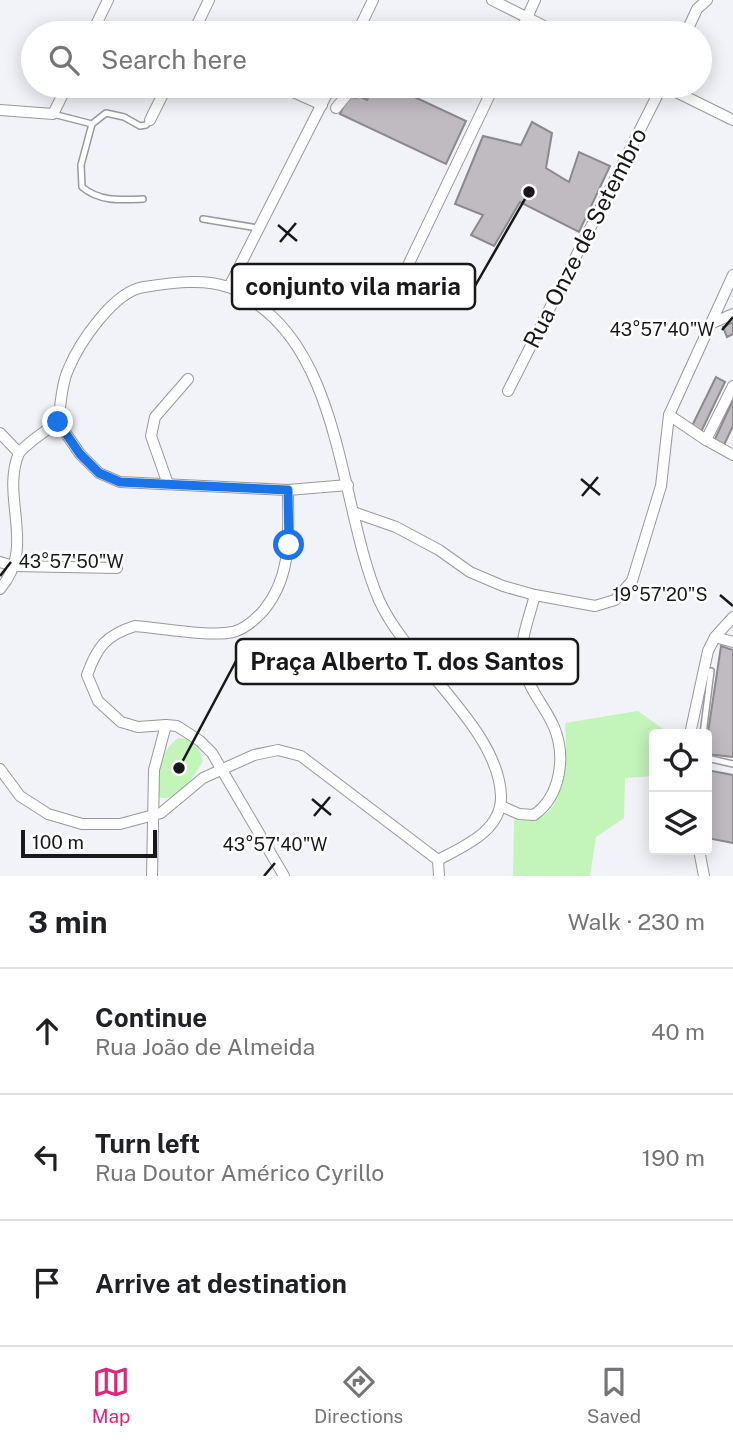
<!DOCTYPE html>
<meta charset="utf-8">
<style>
body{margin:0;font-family:"Public Sans",sans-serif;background:#f6f6f6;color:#202124}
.controls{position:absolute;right:21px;bottom:21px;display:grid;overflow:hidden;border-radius:7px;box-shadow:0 4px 18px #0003}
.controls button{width:63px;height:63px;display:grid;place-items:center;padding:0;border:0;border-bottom:2px solid #e0e0e0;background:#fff;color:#202124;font:35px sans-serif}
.scale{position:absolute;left:21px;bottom:18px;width:136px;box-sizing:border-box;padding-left:7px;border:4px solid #18181a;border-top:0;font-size:19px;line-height:24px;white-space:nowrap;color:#18181a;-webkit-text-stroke:5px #fff;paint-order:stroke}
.stop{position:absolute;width:21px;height:21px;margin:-16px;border:5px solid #1a73e8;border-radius:50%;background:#fff}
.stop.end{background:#1a73e8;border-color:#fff;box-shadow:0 2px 7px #0008}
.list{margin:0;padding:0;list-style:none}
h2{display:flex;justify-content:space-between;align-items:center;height:91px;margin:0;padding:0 28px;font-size:30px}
h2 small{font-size:23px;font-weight:400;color:#757577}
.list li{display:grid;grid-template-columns:46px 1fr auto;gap:21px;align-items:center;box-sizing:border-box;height:126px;padding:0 28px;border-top:2px solid #e0e0e0}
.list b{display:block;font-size:26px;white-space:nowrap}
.list p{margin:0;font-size:23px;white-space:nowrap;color:#757577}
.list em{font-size:23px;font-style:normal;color:#757577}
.icon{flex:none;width:38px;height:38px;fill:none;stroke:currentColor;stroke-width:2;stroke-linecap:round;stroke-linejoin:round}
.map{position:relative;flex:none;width:733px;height:876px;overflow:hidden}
.search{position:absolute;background:#fff;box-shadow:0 4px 18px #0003;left:21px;right:21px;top:21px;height:77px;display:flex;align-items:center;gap:18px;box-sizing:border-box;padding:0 24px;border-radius:38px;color:#757577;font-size:26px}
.sheet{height:469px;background:#fff}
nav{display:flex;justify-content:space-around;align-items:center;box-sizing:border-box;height:98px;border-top:2px solid #e0e0e0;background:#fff;font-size:19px;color:#757577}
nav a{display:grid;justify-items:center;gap:4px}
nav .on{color:#db2777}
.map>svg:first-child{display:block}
.green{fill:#c3f4ba}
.building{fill:#bfbbc0;stroke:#8c898d;stroke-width:2}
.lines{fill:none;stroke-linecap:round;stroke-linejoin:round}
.service-casing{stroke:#98999e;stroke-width:8}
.minor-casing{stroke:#98999e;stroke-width:12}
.service{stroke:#fff;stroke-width:5}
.minor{stroke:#fff;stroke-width:10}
.route{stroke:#1a73e8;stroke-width:9}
.ticks{fill:none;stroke:#18181a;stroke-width:2.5}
.labels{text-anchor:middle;stroke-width:5;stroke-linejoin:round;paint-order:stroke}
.street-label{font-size:23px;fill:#18181a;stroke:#fff}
.ticks-label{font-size:18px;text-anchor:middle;fill:#18181a;stroke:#fff;stroke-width:5;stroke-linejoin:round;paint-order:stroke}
.leader{fill:none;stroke:#18181a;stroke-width:2.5}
.callout-dot{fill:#18181a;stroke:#fff;stroke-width:2.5}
.callout{fill:#fff;stroke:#18181a;stroke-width:2.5}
.callout-label{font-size:24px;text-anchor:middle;font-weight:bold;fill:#18181a}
</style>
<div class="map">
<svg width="733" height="876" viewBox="0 0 733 876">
<rect width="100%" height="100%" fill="#f2f3f8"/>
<g class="green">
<path d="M638 711 670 734H654V776L625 778 624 818 596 837 590 876H513L514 820C520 820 530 822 536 820 569 807 567 752 565 723Z"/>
<path d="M178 738C194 739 199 745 203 761 194 776 178 804 158 797 154 775 160 752 178 738Z"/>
</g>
<g class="building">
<path d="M374 86H391L466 121 446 164 340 114 350 92 367 100Z"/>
<path d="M532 122 552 133 546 168 569 182 579 152 610 166 579 232 520 202 494 246 471 235 483 215 455 204 483 136 521 145Z"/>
<path d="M733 322V334L727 337 723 327Z"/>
<path d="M716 377 725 382 700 434 691 428Z"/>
<path d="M733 400V426L723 447 715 439Z"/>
<path d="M721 646 733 650V757L707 754V739Z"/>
<path d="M707 770 733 775V843L707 838Z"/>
</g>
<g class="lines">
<defs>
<g id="service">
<path d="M53 114 92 124 81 165 82 187C100 202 121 200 143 199"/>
<path d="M92 124 106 113 124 117 140 126 146 125 150 121"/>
<path d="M203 219 258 228"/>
<path d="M703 734 711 671"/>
<path d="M707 758 733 764"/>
</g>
<g id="minor">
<path d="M492 0 558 33"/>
<path d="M92 33 108 0"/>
<path d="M193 33 209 0"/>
<path d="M357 33 373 0"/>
<path d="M520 33 535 0"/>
<path d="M686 33 697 9 707 0"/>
<path d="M280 86 322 105"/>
<path d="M664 86 733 120"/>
<path d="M336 108 350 91 355 93 363 86"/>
<path d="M0 110 53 114 67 86"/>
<path d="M150 120 167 86"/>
<path d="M400 282 494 86"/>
<path d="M229 287 331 86"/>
<path d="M710 324 733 314"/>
<path d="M508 391 662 86"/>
<path d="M669 415 706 440 733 455"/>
<path d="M58 422 80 454 99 473 120 482 288 490 348 485"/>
<path d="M0 433 19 453"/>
<path d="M706 440 733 386"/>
<path d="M168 484 151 436 155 417 188 379"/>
<path d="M353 512 396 527 439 550 470 572 503 586 535 595 595 606 615 600 632 581 661 486 669 415 733 275"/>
<path d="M0 562 13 566 117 568"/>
<path d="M0 589C37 546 0 498 19 453 29 441 46 431 58 422 61 405 61 385 68 370 79 343 114 291 144 287 170 283 203 278 228 287 236 289 244 296 251 300 343 357 340 510 379 600 407 663 499 728 501 796 502 831 464 846 438 860L301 756 278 750 254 755 203 778 161 813 120 824H82L48 814 20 796 0 769"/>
<path d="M715 637 733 642"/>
<path d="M690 734 708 651 715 637 733 617"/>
<path d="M501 806 519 814 534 815C561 796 566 756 554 727 545 706 530 692 524 669 517 645 529 619 535 595"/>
<path d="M699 850 704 876"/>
<path d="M438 860 439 876"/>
<path d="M152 876 154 770 166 725"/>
<path d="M284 876 212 753 200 741 177 726 166 725 138 727 121 722 98 701 87 675C97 647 106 635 135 626 162 628 208 637 233 632 245 629 256 619 264 610 293 574 288 534 288 490"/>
</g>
</defs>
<use href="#service" class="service-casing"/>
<use href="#minor" class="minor-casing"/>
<use href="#service" class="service"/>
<use href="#minor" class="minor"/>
</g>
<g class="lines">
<path class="route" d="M58 422 80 454 99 473 120 482 288 490 289 545"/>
</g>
<path class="ticks" d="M278 225 297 241M280 242 296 223M722 330 733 317M581 479 600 495M582 496 598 477M0 576 11 562M720 595 733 606M312 799 331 815M314 816 330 797M264 876 275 863"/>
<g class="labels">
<g class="street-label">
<text transform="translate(585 238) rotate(-63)" y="8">Rua Onze de Setembro</text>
</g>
</g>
<g class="ticks-label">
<text x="662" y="336">43°57'40"W</text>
<text x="71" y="568">43°57'50"W</text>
<text x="660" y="601">19°57'20"S</text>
<text x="275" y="851">43°57'40"W</text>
</g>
<path class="leader" d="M529 192L475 286M179 768L236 661"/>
<g class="callout-dot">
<circle cx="529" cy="192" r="7"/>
<circle cx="179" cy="768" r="7"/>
</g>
<g class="callout">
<rect x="232" y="264" width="243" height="45" rx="7"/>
<rect x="236" y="639" width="342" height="45" rx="7"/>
</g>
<g class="callout-label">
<text x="353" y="295">conjunto vila maria</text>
<text x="407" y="670">Praça Alberto T. dos Santos</text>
</g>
</svg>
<div class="controls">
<button><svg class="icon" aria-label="locate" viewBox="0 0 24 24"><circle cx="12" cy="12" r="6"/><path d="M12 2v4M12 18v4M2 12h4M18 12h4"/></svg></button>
<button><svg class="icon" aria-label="layers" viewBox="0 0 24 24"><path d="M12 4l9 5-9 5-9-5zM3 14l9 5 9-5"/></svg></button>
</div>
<div class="scale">100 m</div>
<div class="stop" style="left:289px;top:545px"></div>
<div class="stop end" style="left:58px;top:422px"></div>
<div class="search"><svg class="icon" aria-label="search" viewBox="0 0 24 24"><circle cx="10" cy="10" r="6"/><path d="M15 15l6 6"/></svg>Search here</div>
</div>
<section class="sheet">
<h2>3 min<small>Walk · 230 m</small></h2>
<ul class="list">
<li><svg class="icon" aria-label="ahead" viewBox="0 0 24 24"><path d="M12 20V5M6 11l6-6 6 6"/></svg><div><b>Continue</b><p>Rua João de Almeida</p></div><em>40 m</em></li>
<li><svg class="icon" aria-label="left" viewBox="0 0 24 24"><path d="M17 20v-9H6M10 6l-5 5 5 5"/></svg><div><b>Turn left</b><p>Rua Doutor Américo Cyrillo</p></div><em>190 m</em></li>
<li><svg class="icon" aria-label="arrive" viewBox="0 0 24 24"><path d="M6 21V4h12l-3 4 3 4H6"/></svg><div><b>Arrive at destination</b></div></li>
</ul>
</section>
<nav>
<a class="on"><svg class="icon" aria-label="map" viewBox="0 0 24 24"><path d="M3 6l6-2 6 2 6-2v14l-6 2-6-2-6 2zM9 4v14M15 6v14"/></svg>Map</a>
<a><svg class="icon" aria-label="directions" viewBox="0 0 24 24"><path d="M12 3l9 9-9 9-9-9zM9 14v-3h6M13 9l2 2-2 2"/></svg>Directions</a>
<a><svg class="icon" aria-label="saved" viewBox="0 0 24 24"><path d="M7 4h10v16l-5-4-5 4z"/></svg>Saved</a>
</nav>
